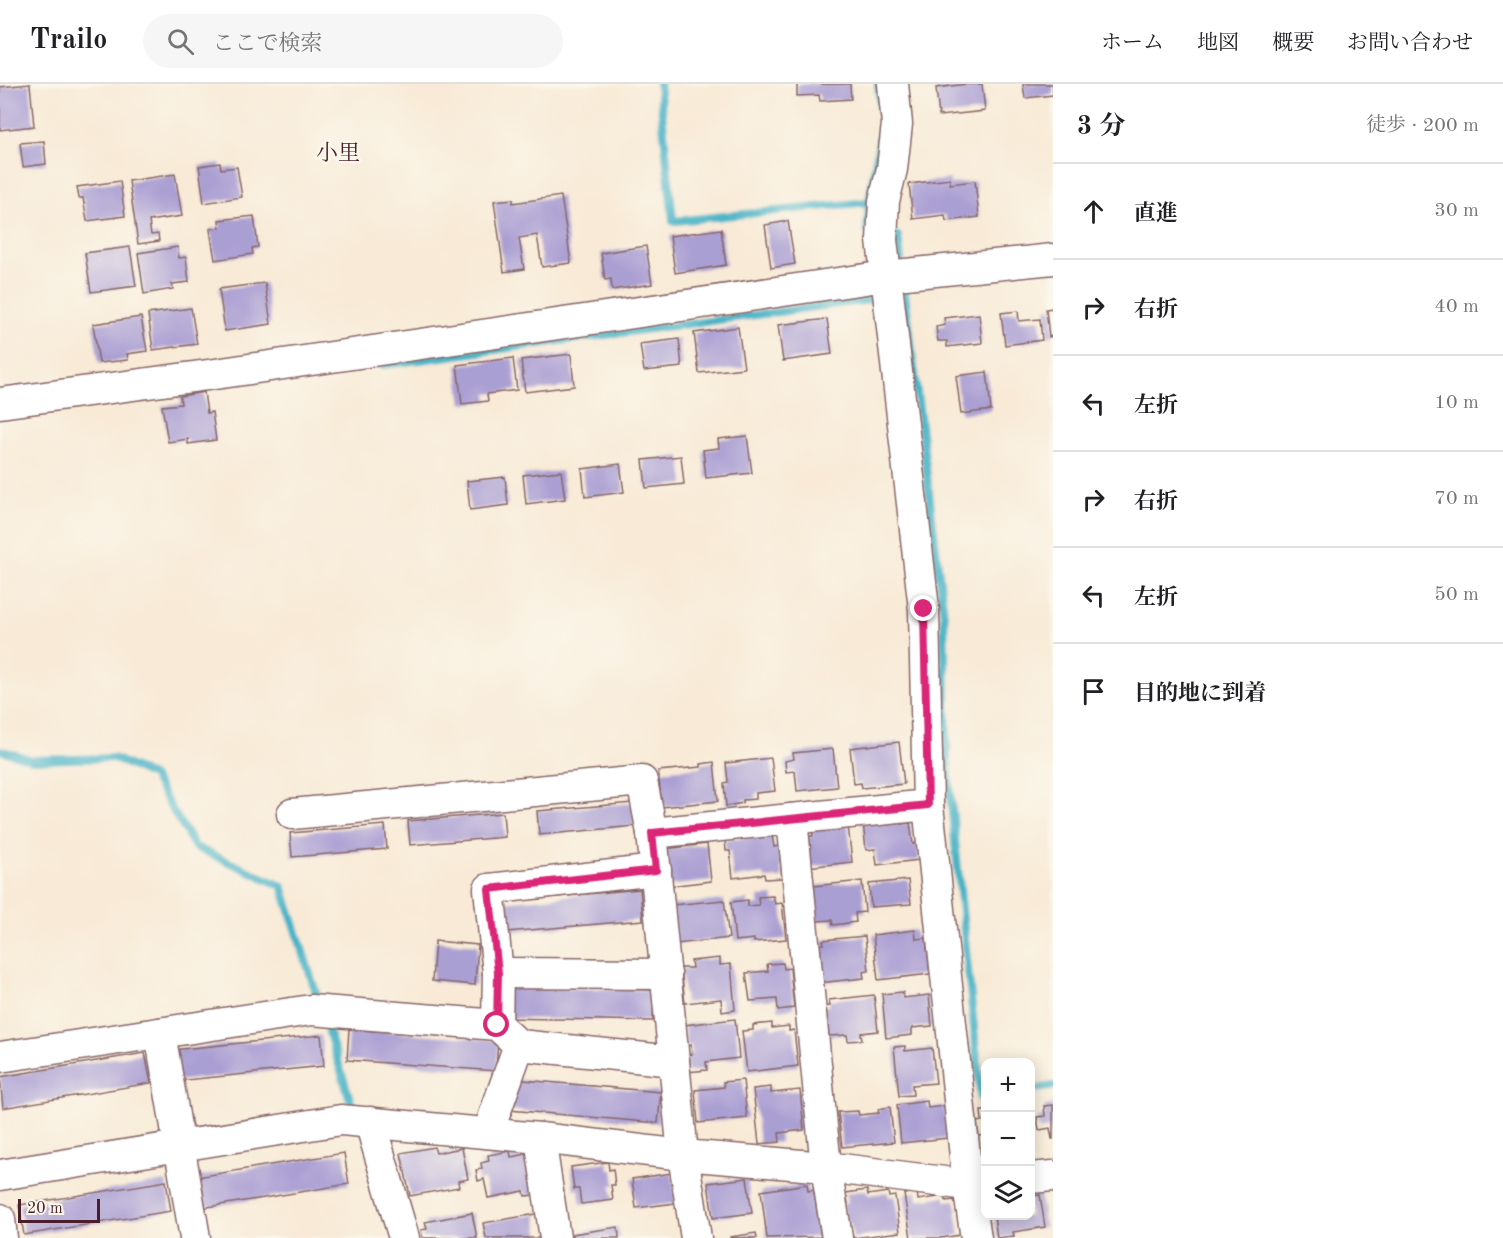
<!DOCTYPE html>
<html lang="ja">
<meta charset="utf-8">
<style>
body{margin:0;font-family:"Old Standard TT","Noto Serif JP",serif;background:#f6f6f6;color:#202124}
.controls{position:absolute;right:18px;bottom:18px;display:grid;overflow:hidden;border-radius:12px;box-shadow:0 3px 15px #0003}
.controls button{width:54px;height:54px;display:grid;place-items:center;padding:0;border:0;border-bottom:2px solid #e0e0e0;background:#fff;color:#202124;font:30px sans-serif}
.scale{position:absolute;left:18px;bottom:15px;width:82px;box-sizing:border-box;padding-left:6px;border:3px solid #4a1f2b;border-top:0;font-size:16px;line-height:21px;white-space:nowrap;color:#4a1f2b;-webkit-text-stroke:4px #fbf7ec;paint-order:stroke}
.stop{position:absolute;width:18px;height:18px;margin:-14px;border:4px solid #db2777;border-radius:50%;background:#fff}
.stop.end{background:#db2777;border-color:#fff;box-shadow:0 2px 6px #0008}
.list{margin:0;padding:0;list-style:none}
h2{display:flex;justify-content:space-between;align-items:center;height:78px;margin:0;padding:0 24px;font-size:26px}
h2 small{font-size:20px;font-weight:400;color:#757577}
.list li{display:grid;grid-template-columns:39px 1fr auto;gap:18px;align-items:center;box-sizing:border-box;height:96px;padding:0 24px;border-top:2px solid #e0e0e0}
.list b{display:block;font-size:22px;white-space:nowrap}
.list em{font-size:20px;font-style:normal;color:#757577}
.icon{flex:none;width:33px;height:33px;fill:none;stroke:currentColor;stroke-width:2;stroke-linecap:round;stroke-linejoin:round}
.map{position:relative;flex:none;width:1053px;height:1154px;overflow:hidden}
header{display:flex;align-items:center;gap:36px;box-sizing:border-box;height:84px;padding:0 30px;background:#fff;border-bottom:2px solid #e0e0e0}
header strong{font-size:28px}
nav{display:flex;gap:33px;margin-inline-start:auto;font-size:21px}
.search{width:420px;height:54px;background:#f6f6f6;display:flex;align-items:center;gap:15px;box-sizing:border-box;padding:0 21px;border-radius:33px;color:#757577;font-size:22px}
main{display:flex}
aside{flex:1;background:#fff}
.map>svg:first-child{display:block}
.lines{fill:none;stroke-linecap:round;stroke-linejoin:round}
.stream{stroke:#49b4c7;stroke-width:8}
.building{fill:#aa9fd3}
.street-casing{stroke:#876667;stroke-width:33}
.street{stroke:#fff;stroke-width:30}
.route{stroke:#db2777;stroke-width:8}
.labels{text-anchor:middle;stroke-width:5;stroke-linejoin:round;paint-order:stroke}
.neighbourhood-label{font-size:22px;fill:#4a1f2b;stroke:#fbf7ec}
</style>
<header>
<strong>Trailo</strong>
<div class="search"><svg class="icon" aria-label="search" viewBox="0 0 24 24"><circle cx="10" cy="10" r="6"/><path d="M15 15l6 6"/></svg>ここで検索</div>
<nav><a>ホーム</a><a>地図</a><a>概要</a><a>お問い合わせ</a></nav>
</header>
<main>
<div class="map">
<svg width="1053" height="1154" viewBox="0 0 1053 1154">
<rect width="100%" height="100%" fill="#fbf7ec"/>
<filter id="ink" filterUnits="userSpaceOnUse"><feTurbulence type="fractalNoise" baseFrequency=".0167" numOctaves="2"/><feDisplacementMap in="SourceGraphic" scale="12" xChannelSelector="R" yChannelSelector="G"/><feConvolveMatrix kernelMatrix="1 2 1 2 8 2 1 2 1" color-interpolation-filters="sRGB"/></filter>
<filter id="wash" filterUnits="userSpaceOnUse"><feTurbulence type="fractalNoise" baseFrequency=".008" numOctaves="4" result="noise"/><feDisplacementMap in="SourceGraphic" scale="24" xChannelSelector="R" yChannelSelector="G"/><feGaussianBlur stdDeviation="1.35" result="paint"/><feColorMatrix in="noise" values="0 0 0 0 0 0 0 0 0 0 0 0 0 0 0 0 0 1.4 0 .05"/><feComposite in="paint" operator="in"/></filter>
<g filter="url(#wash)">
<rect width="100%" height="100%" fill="#f8ead6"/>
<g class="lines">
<g class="stream">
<path d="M659 0 673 137 869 118"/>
<path d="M876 147 867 145 869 118 882 40 878 0"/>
<path d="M889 150 898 152 944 532 947 677 981 1014 986 1013"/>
<path d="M381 281 868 216"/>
<path d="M0 666 32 676 114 674 152 692 195 763 282 802 355 1031"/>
<path d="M1030 1006 1053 1002"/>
</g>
</g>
<g id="blocks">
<g class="building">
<path d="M30 0 34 42 0 46V3Z"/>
<path d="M797 0H850L851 15 820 17 819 11 797 12Z"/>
<path d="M967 0H982L985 27 939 32 936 4Z"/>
<path d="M1023 0H1053V11L1025 14Z"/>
<path d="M44 57 46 80 23 83 20 59Z"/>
<path d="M220 79 221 85 237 83 242 113 204 119 199 82Z"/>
<path d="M175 90 182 132 149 137 151 151 158 150 159 157 138 160 129 97Z"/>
<path d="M950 95V100L975 97 979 133 946 137 945 131 913 135 909 100Z"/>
<path d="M120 97 125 132 87 137 83 114H79L77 103Z"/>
<path d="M561 112 571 179 542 183 537 151 519 154 524 185 504 188 494 117 513 115V119Z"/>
<path d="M254 132 258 163 252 164 253 170 215 176 210 145 220 144 219 136Z"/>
<path d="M788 137 795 180 771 184 765 141Z"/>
<path d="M721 145 726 181 675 189 670 152Z"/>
<path d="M646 162 652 200 612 206 611 195 605 196 601 169Z"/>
<path d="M130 163 136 202 91 208 85 169Z"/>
<path d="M178 163 179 174 186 173 189 198 172 200 173 205 144 210 138 169Z"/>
<path d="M265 199 271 240 225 247 219 205Z"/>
<path d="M191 224 197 260 153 266 148 230Z"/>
<path d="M1053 224V252L1049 253 1046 225Z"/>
<path d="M1018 227 1019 237 1040 235 1042 256 1005 261 1001 229Z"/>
<path d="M979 230 982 259 947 263V257H938L936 243 945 241 944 234Z"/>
<path d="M141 233 147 267 127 270 128 276 99 279 93 240Z"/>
<path d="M827 235 832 270 783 277 778 241Z"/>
<path d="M738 243 744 284 699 289 694 249Z"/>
<path d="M679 255 682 283 644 287 640 260Z"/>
<path d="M571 270 574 302 525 308 521 276Z"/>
<path d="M513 274 517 306 487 310 488 317 462 320 457 281Z"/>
<path d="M987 288 991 326 961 330 956 292Z"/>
<path d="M204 308 207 329 212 328 216 356 188 360V355L168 358 162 322 181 320 180 312Z"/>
<path d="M747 352 752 389 706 394 703 366 719 364 718 355Z"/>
<path d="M681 372 684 400 646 404 643 376Z"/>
<path d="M620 380 624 408 585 413 582 385Z"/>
<path d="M561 387 565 415 526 420 523 391Z"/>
<path d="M505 393 508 421 470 426 467 397Z"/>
<path d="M899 658 904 700 862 704 861 699 854 700 850 664Z"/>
<path d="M833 665 837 703 797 707 795 687 786 688 785 677 794 675 793 669Z"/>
<path d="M771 674 775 707 756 709V715L743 716V719L726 722 724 699 728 698 726 679Z"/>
<path d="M714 678 718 717 662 723 658 687 701 683V680Z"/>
<path d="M633 719 635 742 539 751 537 727Z"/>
<path d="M503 729 505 753 410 761 408 737Z"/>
<path d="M901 734 902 740 910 739 913 760 918 759 919 776 877 781 875 765 866 766 863 738Z"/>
<path d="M385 741 387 765 292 773 290 749Z"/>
<path d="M848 741 852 778 807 783 804 752H813L812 744Z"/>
<path d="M772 751 774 763 779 762 782 794 765 795 764 790 733 794 730 767H726L725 756Z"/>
<path d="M707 760 711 797 669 802 665 765Z"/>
<path d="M908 796 911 820 871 823 869 800Z"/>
<path d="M862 797 865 828 855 829 856 838 833 841 832 836 817 837 813 802Z"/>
<path d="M640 805 643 836 494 849 492 819Z"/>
<path d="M773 812 775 820 782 819 786 855 754 858V855L735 857 731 818 748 816V822L759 821 758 813Z"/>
<path d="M724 816 729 854 676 860 672 821Z"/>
<path d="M915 846 916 855 926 854 930 890 878 896 873 851Z"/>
<path d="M865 852 869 887 863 888 864 894 818 899 814 862 824 860 823 856Z"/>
<path d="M435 857 478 861 475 901 432 897Z"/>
<path d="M720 874V881L731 880 735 926 722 928 721 915 685 919 681 884H692L691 877Z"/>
<path d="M783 879 784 885 790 884 794 924 778 926 777 915 750 917 746 889 768 887 767 880Z"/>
<path d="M504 903 654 906 653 937 504 934Z"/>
<path d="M903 908V914L929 911 932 942 912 944V951L886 954 882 910Z"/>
<path d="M874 911 878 947 861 949 862 956 848 957 847 951 829 952 828 943 823 944 821 923 830 922 829 916Z"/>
<path d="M735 935 739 974 706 978 707 986 687 988 685 971 692 970 691 961 686 962 684 941Z"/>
<path d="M772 939V944L789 942V947L794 946 798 982 747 988 742 947 753 946V941Z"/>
<path d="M349 945 498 956 496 987 347 976Z"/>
<path d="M321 951 324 982 176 997 172 966Z"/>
<path d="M905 962V967L932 964 936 999 912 1001 913 1011 899 1012 894 963Z"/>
<path d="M145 969 151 999 3 1024 0 993Z"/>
<path d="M512 995 661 1008 658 1039 509 1026Z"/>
<path d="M743 996 747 1034 698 1039 695 1006 724 1003 723 998Z"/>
<path d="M771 1003V1009L800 1006 804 1046 779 1049 780 1058 759 1060 753 1005Z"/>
<path d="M927 1017 928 1024 944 1022 948 1054 901 1059 897 1021Z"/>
<path d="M1053 1021V1055H1052L1050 1044 1039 1046 1037 1033 1045 1032 1044 1022Z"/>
<path d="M890 1023 894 1058 842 1063 838 1028 858 1027 859 1031 879 1029 878 1025Z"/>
<path d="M981 1027H986V1051L979 1052 977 1038 982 1037Z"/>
<path d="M434 1063 436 1069 462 1064 468 1095 458 1097 459 1103 410 1112 401 1069Z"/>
<path d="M510 1067 511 1073 527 1070 535 1111 525 1112 524 1107 488 1114 484 1095 478 1097 476 1086 482 1085 481 1079 489 1077 488 1071Z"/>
<path d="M344 1069 349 1100 202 1124 197 1093Z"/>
<path d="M608 1078 609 1086 613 1085 615 1101H611L613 1116 581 1120 579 1105H574L571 1083Z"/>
<path d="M672 1089 676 1119 636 1124 632 1095Z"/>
<path d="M747 1094 752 1129 713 1134 708 1099Z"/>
<path d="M166 1097 171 1127 24 1151 19 1121Z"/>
<path d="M807 1100 808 1107 814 1106 821 1153 767 1154 761 1107Z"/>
<path d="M867 1106 868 1111 888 1108 889 1113 895 1112 900 1148 853 1154 850 1138 846 1139 843 1120 848 1119 846 1109Z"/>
<path d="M917 1108 918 1116 945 1112 946 1117 955 1116 960 1151 941 1154H911L904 1110Z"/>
<path d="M1040 1111 1045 1143 1013 1148 1014 1152 997 1154 994 1132H1030V1112Z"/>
<path d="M472 1129 477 1154H423L421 1146 427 1145 425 1138Z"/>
<path d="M536 1130 540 1154H486L483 1139Z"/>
<path d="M618 1143 619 1154H572V1150Z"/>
<path d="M756 1149 757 1154H731L730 1153Z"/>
</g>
</g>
</g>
<g filter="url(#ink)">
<use href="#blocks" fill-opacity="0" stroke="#876667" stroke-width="1.5"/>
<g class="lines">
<defs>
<g id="street">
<path d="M893 0 897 40 892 85 884 117 882 156 924 525 928 721 968 1101 976 1154"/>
<path d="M0 319 215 290 886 192 1053 175"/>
<path d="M292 730 642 697 652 749"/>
<path d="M792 735 826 1083 837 1154"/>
<path d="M498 889 666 890"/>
<path d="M497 941 498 889 489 805 656 786"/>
<path d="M160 949 195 1154"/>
<path d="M0 973 311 926 497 941 519 961 674 977"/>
<path d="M370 1038 404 1154"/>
<path d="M488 1049 519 961"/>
<path d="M540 1054 555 1154"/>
<path d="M0 1091 341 1036 540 1054 683 1071 826 1083 968 1101 986 1099"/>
<path d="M1030 1094 1053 1092"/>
<path d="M0 1135 2 1154"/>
<path d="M696 1154 683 1071 652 749 928 721"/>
</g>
</defs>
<use href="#street" class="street-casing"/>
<use href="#street" class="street"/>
</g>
</g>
<g class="lines" filter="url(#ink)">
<path class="route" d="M497 941 498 889 489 805 656 786 652 749 928 721 924 525"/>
</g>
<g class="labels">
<g class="neighbourhood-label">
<text x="338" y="76">小里</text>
</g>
</g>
</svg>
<div class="controls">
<button>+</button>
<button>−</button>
<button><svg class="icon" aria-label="layers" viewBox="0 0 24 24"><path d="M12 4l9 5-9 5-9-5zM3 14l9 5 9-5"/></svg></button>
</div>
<div class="scale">20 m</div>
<div class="stop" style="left:497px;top:941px"></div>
<div class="stop end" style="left:924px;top:525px"></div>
</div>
<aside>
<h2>3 分<small>徒歩 · 200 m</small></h2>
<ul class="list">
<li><svg class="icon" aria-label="ahead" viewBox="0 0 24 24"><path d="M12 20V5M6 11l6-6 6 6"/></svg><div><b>直進</b></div><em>30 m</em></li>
<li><svg class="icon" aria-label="right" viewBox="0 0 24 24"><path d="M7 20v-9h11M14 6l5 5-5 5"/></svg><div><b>右折</b></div><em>40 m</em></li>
<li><svg class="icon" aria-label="left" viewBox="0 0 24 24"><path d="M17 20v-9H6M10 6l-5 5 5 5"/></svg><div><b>左折</b></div><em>10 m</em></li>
<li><svg class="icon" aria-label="right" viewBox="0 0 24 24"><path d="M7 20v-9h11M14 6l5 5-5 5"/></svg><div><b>右折</b></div><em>70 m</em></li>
<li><svg class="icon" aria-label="left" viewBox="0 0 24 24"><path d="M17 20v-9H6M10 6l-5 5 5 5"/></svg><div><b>左折</b></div><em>50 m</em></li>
<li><svg class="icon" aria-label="arrive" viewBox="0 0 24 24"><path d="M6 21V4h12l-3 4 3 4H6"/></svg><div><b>目的地に到着</b></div></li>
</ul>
</aside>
</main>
